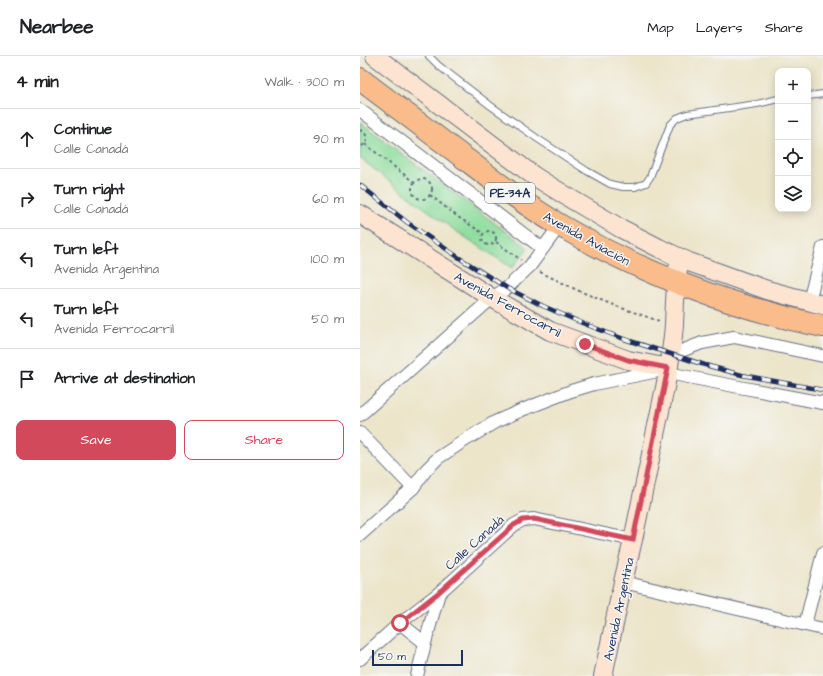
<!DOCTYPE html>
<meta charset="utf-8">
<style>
body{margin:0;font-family:"Architects Daughter",sans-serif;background:#f6f6f6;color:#202124}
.controls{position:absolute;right:12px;top:12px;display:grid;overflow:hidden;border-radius:8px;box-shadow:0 2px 10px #0003}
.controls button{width:36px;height:36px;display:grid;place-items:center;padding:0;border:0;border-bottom:1px solid #e0e0e0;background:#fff;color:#202124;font:20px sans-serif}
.scale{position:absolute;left:12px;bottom:10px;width:91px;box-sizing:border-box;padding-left:4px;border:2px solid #1b2f5e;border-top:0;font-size:11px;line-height:14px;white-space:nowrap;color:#1b2f5e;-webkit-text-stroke:3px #f6f6f2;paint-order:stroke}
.stop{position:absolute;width:12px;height:12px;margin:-9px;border:3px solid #d1495b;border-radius:50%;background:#fff}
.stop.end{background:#d1495b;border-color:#fff;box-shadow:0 1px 4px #0008}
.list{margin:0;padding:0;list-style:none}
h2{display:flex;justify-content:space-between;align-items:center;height:52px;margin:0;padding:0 16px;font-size:17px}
h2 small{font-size:13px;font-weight:400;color:#757577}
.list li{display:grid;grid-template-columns:26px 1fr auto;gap:12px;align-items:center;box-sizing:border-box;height:60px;padding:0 16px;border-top:1px solid #e0e0e0}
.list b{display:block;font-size:15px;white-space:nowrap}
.list p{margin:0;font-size:13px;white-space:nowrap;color:#757577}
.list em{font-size:13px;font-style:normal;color:#757577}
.actions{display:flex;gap:8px;padding:12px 16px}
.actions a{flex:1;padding:9px 0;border:1px solid #d1495b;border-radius:8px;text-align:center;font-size:14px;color:#d1495b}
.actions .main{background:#d1495b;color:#fff}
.icon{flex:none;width:22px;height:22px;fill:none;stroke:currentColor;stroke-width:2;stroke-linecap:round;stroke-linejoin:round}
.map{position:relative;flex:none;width:463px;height:620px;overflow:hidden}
header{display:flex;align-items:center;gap:24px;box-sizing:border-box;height:56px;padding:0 20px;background:#fff;border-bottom:1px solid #e0e0e0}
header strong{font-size:19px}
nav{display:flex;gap:22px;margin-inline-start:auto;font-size:14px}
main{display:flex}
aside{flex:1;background:#fff}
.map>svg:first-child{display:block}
.green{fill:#8ddd9c;stroke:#54867d}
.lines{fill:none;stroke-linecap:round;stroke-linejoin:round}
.lane-casing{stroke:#646f84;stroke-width:8}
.street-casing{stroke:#646f84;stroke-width:14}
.secondary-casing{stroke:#646f84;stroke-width:20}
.highway-casing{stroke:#646f84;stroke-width:24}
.path{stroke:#646f84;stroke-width:2;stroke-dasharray:3 3;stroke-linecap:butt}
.lane{stroke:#fff;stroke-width:6}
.street{stroke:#fff;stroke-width:12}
.secondary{stroke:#fde4d1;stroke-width:18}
.highway{stroke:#fabc8b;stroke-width:22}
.rail-casing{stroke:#1b2f5e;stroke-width:4.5}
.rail{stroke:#f6f6f2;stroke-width:3;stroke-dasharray:9;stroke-linecap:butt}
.route{stroke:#d1495b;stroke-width:5}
.labels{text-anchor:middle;stroke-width:3;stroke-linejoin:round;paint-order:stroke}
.shield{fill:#f6f6f2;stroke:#5d6b8a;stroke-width:1}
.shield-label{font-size:12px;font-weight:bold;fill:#1b2f5e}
.street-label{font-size:13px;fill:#1b2f5e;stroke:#f6f6f2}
</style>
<header>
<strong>Nearbee</strong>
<nav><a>Map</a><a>Layers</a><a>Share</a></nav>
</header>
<main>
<aside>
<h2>4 min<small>Walk · 300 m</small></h2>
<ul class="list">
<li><svg class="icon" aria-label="ahead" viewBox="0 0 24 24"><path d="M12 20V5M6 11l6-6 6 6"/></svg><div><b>Continue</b><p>Calle Canadá</p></div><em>90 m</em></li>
<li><svg class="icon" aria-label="right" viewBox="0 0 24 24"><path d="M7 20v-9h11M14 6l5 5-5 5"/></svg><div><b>Turn right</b><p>Calle Canadá</p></div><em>60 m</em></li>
<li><svg class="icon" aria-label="left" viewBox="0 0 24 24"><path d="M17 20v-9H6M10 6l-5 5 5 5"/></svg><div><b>Turn left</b><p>Avenida Argentina</p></div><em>100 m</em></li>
<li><svg class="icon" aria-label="left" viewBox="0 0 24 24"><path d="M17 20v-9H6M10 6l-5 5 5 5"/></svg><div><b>Turn left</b><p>Avenida Ferrocarril</p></div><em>50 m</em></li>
<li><svg class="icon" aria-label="arrive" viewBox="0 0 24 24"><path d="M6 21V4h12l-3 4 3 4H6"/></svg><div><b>Arrive at destination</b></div></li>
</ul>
<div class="actions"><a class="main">Save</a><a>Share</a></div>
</aside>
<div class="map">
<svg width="463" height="620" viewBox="0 0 463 620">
<rect width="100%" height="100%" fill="#f6f6f2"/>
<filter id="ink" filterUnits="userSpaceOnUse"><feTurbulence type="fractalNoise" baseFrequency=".025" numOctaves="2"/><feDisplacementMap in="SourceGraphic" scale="8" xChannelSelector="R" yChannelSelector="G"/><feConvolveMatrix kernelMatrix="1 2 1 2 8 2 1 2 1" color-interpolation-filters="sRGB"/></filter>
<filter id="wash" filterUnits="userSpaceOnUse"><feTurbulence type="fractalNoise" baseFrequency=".012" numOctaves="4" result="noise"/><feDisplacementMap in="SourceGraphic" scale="16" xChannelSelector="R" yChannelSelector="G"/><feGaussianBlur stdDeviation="0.9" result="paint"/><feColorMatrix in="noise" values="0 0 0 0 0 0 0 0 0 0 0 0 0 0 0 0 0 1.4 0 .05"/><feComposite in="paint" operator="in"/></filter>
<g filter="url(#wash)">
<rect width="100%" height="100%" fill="#ece5ca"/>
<path class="green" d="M0 66 62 113 168 192 152 212 93 173 39 133 0 102Z"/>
</g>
<g filter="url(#ink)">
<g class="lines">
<defs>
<g id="lane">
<path d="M69 0 79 10 131 50 178 83 227 115 250 128 263 131H275L286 127 290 121 310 69 317 62 327 58 397 48 418 43"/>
<path d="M448 40 463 38"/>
</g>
<g id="street">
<path d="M0 54 182 192"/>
<path d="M449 245 463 191"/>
<path d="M311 299 342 287 374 281 463 300"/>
<path d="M308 317 379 331 463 347"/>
<path d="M0 359 132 242 147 232 170 210 200 169"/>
<path d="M0 377 53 432 66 414 78 402 107 383 135 366 162 354 211 335 234 328 303 314"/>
<path d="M0 479 53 432"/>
<path d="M263 526 463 573"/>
<path d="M40 567 65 587"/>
<path d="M445 569 463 497"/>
<path d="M0 603 40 567 79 537 154 469 163 464 174 463 273 484"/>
<path d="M57 620 65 587 79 537"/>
</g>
<g id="secondary">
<path d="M15 0 174 120 211 143 260 172 299 192 329 206 407 234 463 249"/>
<path d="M0 158 132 242 190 275 268 304 309 312"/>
<path d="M243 620 263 526 273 484 308 317C310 301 313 285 314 268 315 249 315 231 318 212"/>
</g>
<path id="highway" d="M0 23C33 48 66 73 99 98 132 123 165 149 201 170 279 216 374 252 463 270"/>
</defs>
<use href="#lane" class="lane-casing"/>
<use href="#street" class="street-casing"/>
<use href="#secondary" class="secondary-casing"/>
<use href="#highway" class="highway-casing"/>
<g class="path">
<path d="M0 74C9 78 9 87 0 91"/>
<path d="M5 88 55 127"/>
<circle cx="62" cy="133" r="10"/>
<path d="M70 139 98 161 124 178"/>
<circle cx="129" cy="182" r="7"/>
<path d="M136 186 161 204"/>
<path d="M180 216 217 234 253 249 299 265"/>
</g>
<use href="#lane" class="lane"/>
<use href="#street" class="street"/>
<use href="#secondary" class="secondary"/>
<use href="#highway" class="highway"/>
<defs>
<path id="rail" d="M0 129 48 167 101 203 147 232 183 250 222 267 264 283 345 309 382 319 463 334"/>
</defs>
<use href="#rail" class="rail-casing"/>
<use href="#rail" class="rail"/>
</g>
</g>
<g class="lines" filter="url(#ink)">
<path class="route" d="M40 567 78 537 154 469 163 464 174 463 273 484 308 312 268 304 225 288"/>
</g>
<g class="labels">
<rect class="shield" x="125" y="127" width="50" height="20" rx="3"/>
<g class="shield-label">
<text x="150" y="141">PE-34A</text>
</g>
<g class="street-label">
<text transform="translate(227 182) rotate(29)" y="5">Avenida Aviación</text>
<text transform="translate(148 248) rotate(29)" y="5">Avenida Ferrocarril</text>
<text transform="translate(114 486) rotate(-42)" y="5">Calle Canadá</text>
<text transform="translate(258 553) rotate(-78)" y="5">Avenida Argentina</text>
</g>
</g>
</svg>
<div class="controls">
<button>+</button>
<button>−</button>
<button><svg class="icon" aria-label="locate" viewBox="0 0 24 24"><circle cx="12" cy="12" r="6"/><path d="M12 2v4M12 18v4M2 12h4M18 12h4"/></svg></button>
<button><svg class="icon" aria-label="layers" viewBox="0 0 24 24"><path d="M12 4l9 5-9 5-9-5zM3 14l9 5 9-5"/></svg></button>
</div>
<div class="scale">50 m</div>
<div class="stop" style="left:40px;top:567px"></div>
<div class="stop end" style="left:225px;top:288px"></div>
</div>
</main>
